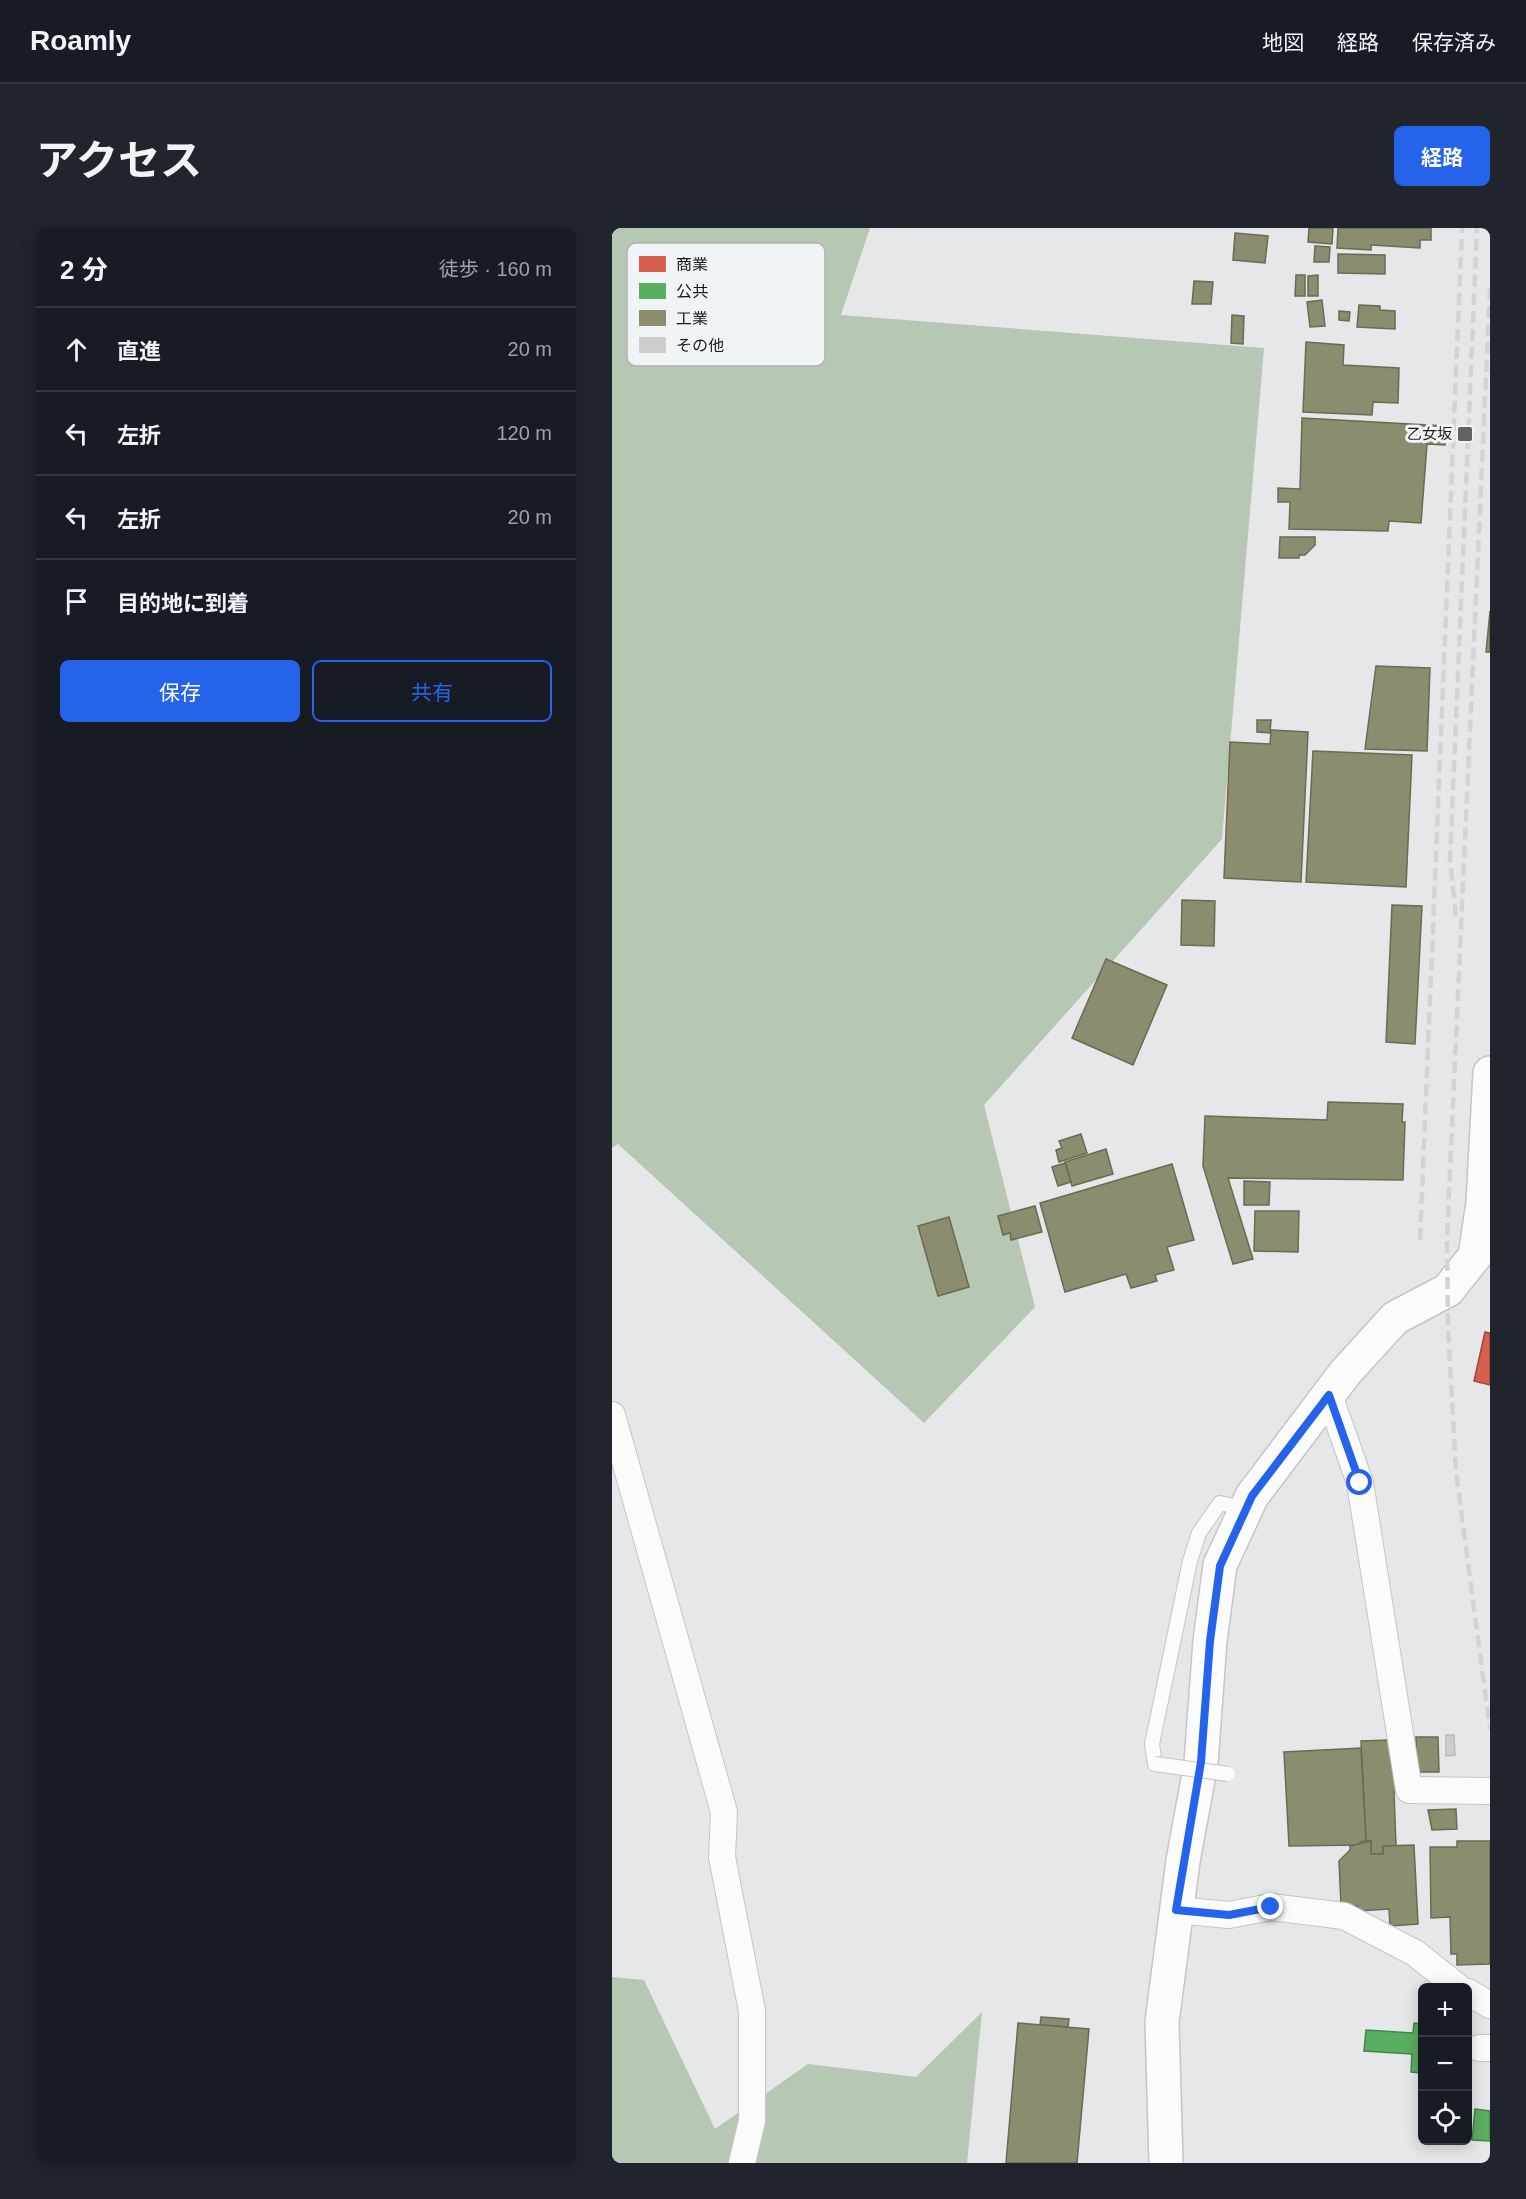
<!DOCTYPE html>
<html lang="ja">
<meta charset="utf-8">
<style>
body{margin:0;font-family:Helvetica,"Noto Sans JP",sans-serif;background:#20242c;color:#f1f3f6}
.controls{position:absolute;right:18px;bottom:18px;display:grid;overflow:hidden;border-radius:9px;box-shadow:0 3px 15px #0003}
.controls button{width:54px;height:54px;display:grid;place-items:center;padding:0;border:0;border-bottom:2px solid #363941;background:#171b24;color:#f1f3f6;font:30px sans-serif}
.stop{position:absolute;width:18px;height:18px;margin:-14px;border:4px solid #2563eb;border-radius:50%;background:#fff}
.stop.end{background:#2563eb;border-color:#fff;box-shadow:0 2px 6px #0008}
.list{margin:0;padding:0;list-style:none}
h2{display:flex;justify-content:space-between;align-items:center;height:78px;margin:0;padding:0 24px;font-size:26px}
h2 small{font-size:20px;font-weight:400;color:#9ea1a6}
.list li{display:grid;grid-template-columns:39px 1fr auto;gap:18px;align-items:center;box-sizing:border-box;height:84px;padding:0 24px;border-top:2px solid #363941}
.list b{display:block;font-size:22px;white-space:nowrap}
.list em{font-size:20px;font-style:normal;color:#9ea1a6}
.actions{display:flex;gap:12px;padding:18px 24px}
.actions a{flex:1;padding:14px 0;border:2px solid #2563eb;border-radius:9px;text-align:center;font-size:21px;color:#2563eb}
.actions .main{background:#2563eb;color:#fff}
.icon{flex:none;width:33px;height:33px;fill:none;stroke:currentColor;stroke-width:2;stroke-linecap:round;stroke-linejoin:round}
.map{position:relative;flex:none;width:878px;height:1935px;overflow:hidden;border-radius:9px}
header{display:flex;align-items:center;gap:36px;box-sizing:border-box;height:84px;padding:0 30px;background:#171b24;border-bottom:2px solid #363941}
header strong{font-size:28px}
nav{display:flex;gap:33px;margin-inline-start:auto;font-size:21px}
.intro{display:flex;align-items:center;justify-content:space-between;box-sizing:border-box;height:144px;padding:0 36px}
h1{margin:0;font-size:42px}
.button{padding:15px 27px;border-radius:9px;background:#2563eb;color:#fff;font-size:21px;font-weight:700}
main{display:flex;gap:36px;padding:0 36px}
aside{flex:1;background:#171b24;border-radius:9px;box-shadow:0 3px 15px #0003}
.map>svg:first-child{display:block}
.forest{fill:#b6c7b3}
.shops{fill:#d6604d;stroke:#9d4b3e;stroke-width:1.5}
.public{fill:#5aae61;stroke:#46824c;stroke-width:1.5}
.industry{fill:#8c8c6e;stroke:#6a6a55;stroke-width:1.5}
.building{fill:#cdcdcd;stroke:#bbbcbc;stroke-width:1.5}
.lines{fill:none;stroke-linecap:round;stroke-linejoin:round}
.lane-casing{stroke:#c4c5c7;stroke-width:16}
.street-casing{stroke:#c4c5c7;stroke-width:28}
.secondary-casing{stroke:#c4c5c7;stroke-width:36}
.lane{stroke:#fbfbfc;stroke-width:14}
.street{stroke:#fbfbfc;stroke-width:26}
.secondary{stroke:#fbfbfc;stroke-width:33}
.rail{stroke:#d3d3d4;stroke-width:4.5;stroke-dasharray:12 6;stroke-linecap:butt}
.lane-bridge-casing{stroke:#c4c5c7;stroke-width:16;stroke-linecap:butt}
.lane-bridge{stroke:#fbfbfc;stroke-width:14}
.route{stroke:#2563eb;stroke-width:8}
.poi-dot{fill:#606263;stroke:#f1f4f7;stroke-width:2}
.labels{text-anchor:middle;stroke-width:6;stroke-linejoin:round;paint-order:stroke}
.poi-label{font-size:15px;fill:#191a1b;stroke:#f1f4f7;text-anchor:end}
.key{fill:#f1f4f7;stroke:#b0b3b5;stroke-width:1.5}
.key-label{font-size:16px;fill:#191a1b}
</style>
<header>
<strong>Roamly</strong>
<nav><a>地図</a><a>経路</a><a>保存済み</a></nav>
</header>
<div class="intro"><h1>アクセス</h1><a class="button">経路</a></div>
<main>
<aside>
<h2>2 分<small>徒歩 · 160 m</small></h2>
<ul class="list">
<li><svg class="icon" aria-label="ahead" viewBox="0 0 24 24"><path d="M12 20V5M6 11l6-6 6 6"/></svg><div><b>直進</b></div><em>20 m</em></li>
<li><svg class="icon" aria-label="left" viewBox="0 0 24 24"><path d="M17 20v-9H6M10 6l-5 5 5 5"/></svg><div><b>左折</b></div><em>120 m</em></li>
<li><svg class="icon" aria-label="left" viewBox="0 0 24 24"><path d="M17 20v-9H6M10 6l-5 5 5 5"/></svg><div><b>左折</b></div><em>20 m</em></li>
<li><svg class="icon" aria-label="arrive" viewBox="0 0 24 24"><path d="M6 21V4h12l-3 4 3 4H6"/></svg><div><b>目的地に到着</b></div></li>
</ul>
<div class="actions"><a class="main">保存</a><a>共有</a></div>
</aside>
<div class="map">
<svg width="878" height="1935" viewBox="0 0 878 1935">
<rect width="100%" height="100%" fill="#e5e7e9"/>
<g class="forest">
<path d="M0 0H258L229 87 652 120 610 611 372 877 423 1079 312 1195 6 916 0 920Z"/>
<path d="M0 1749 32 1752 103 1901 196 1836 304 1849 370 1784 355 1935H0Z"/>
</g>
<path class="shops" d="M873 1104 878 1105V1157L862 1153Z"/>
<g class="public">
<path d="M802 1795 810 1796V1845L799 1844 800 1826 752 1823 754 1802 801 1805Z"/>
<path d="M863 1881 878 1883V1913L860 1912Z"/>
</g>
<g class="industry">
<path d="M697 0H721L720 16 696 14Z"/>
<path d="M726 0H819V12H808V20L759 17V22L725 20Z"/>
<path d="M623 5 656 8 653 35 621 32Z"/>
<path d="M703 18 718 19 717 34H702Z"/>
<path d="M726 26 773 27V46L726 45Z"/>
<path d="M684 47H693V68H683Z"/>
<path d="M706 47V68H696V48Z"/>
<path d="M582 53 601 54 599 76H580Z"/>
<path d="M710 72 713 98 698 99 695 74Z"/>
<path d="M747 77 768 78V82L783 83V101L745 99Z"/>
<path d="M727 83 738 84 737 93 727 92Z"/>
<path d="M620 87 632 88 631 116 619 115Z"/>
<path d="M694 114 732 117 731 137 787 140 786 175 761 174 760 187 691 184Z"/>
<path d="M690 190 834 198 833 217 815 216 809 295 777 293 776 303 677 301 678 274H666V260L688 261Z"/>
<path d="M668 309H703V317L693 327H687V330H667Z"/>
<path d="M878 383V424H874Z"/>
<path d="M764 438 818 440 815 523 753 521Z"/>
<path d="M645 492H659L658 505 645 504Z"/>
<path d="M659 502 696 504 689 654 612 650 618 514 658 516Z"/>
<path d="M701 523 800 527 794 659 694 654Z"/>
<path d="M570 672 603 673 602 718 569 717Z"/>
<path d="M780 677 810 678 803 816 774 814Z"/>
<path d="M494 731 555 757 521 837 460 810Z"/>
<path d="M716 874 791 876 790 894H793L791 952 616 950 641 1031 621 1036 591 938 593 888 715 892Z"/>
<path d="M469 906 475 925 447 934 444 922 450 920 447 913Z"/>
<path d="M494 921 501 946 460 958 453 934Z"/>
<path d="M453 935 459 954 446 958 440 939Z"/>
<path d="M560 936 582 1012 555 1019 562 1042 543 1047 545 1053 519 1060 514 1046 453 1064 428 975Z"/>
<path d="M632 953 658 954 657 977H632Z"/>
<path d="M423 978 430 1004 399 1012 398 1005 391 1007 386 988Z"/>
<path d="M643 983H687L686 1024 642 1023Z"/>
<path d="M337 989 357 1059 326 1068 306 998Z"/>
<path d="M804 1509H826L827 1544H805Z"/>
<path d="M778 1512 784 1564H782L784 1618H771V1626H759V1613H754L749 1513Z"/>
<path d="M749 1520 754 1613 748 1614V1617L677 1618 672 1524Z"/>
<path d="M844 1581 845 1601 820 1602 816 1582Z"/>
<path d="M759 1613V1626H771V1618L802 1617 806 1696 778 1698 777 1681 746 1683V1678H729L727 1633 738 1622V1618Z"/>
<path d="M845 1613H878V1736L845 1737V1726H839L838 1689 819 1690 818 1619H845Z"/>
<path d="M429 1789 457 1791 456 1799 428 1797Z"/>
<path d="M406 1795 477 1801 465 1935H394Z"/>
</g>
<path class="building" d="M834 1507H842L843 1527 834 1528Z"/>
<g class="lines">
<defs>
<path id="lane" d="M543 1536 540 1516 578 1333 587 1305 608 1275 634 1281"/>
<g id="street">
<path d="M717 1167 748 1255 797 1562 878 1563"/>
<path d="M0 1187 112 1584 110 1629 140 1783V1893L130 1935"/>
<path d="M564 1682 617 1687 659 1679 732 1688 803 1725 847 1760"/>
<path d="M856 1764 878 1777"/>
<path d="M867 1820H878"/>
</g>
<path id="secondary" d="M554 1935 550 1794 571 1633 589 1535 598 1413 608 1337 640 1268 733 1145 783 1090 836 1062 863 1028 871 975 878 845"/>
</defs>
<use href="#lane" class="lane-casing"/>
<use href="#street" class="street-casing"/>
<use href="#secondary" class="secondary-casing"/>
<use href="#lane" class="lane"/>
<use href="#street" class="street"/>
<use href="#secondary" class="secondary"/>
<g class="rail">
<path d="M878 60 835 1010 836 1100 844 1244 878 1501"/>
<path d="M844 688 838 633 865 0"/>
<path d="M808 1012 850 0"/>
</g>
<defs>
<path id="lane-bridge" d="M543 1536 616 1546"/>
</defs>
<use href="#lane-bridge" class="lane-bridge-casing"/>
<use href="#lane-bridge" class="lane-bridge"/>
</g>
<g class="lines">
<path class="route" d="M659 1679 617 1687 564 1682 589 1534 598 1413 608 1338 640 1268 717 1167 748 1255"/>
</g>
<rect class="poi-dot" x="845" y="198" width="16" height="16" rx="3"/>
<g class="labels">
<g class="poi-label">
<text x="840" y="211">乙女坂</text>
</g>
</g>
<rect x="15" y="15" width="198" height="123" rx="9" class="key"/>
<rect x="27" y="28" width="27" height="16" fill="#d6604d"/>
<rect x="27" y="55" width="27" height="16" fill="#5aae61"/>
<rect x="27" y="82" width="27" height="16" fill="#8c8c6e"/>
<rect x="27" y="109" width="27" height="16" fill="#cdcdcd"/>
<g class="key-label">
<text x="64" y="42">商業</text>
<text x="64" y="69">公共</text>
<text x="64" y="96">工業</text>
<text x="64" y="123">その他</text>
</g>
</svg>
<div class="controls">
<button>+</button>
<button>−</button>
<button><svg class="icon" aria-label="locate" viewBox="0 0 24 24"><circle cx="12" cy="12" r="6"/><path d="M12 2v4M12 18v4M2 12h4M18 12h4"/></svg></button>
</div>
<div class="stop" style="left:748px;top:1255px"></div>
<div class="stop end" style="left:659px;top:1679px"></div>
</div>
</main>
